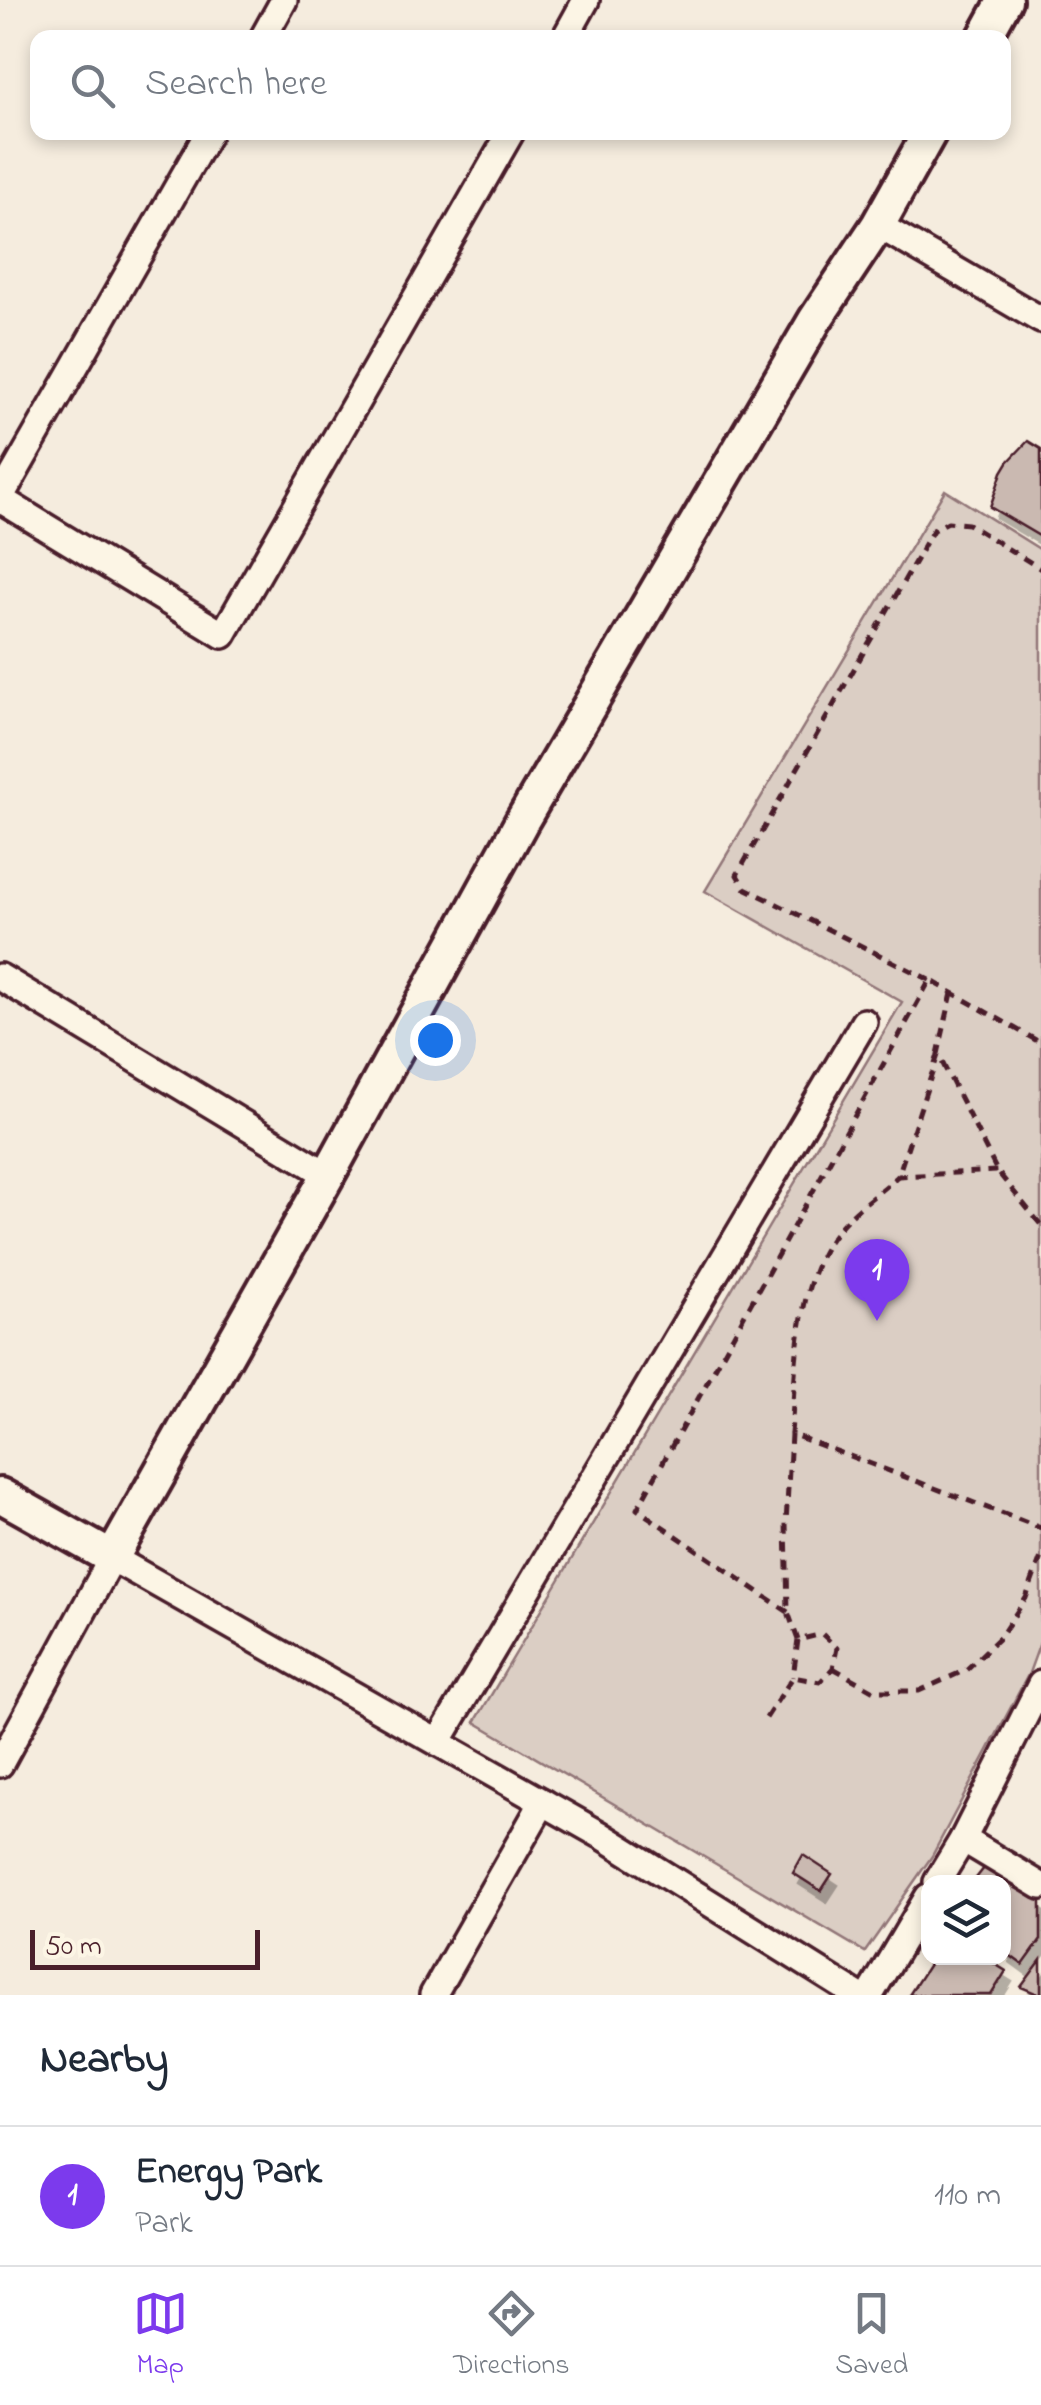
<!DOCTYPE html>
<style>
body{margin:0;font-family:"Indie Flower",sans-serif;background:#f6f6f7;color:#1f2937}
.controls{position:absolute;right:30px;bottom:30px;display:grid;overflow:hidden;border-radius:20px;box-shadow:0 5px 15px #0003}
.controls button{width:90px;height:90px;display:grid;place-items:center;padding:0;border:0;border-bottom:2px solid #e0e1e3;background:#fff;color:#1f2937;font:50px sans-serif}
.scale{position:absolute;left:30px;bottom:25px;width:230px;box-sizing:border-box;padding-left:10px;border:5px solid #4a1f2b;border-top:0;font-size:28px;line-height:35px;white-space:nowrap;color:#4a1f2b;-webkit-text-stroke:8px #fcf5e5;paint-order:stroke}
.you{position:absolute;left:435px;top:1040px;width:35px;height:35px;margin:-25px;border:8px solid #fff;border-radius:50%;background:#1a73e8;box-shadow:0 0 0 15px #1a73e833}
.badge{display:grid;place-items:center;width:65px;height:65px;border-radius:50%;background:#7c3aed;color:#fff;font-size:32px;font-weight:700}
.pin{position:absolute;translate:-50% -82px;filter:drop-shadow(0 2px 5px #0008)}
.pin::after{content:'';position:absolute;top:52px;width:35px;height:30px;background:inherit;clip-path:polygon(0 0,100% 0,50% 100%)}
.list{margin:0;padding:0;list-style:none}
h2{display:flex;justify-content:space-between;align-items:center;height:130px;margin:0;padding:0 40px;font-size:42px}
h2 small{font-size:32px;font-weight:400;color:#747a83}
.list li{display:grid;grid-template-columns:65px 1fr auto;gap:30px;align-items:center;box-sizing:border-box;height:140px;padding:0 40px;border-top:2px solid #e0e1e3}
.list b{display:block;font-size:38px;white-space:nowrap}
.list p{margin:0;font-size:32px;white-space:nowrap;color:#747a83}
.list em{font-size:32px;font-style:normal;color:#747a83}
.icon{flex:none;width:55px;height:55px;fill:none;stroke:currentColor;stroke-width:2;stroke-linecap:round;stroke-linejoin:round}
.map{position:relative;flex:none;width:1041px;height:1995px;overflow:hidden}
.search{position:absolute;background:#fff;box-shadow:0 5px 15px #0003;left:30px;right:30px;top:30px;height:110px;display:flex;align-items:center;gap:25px;box-sizing:border-box;padding:0 35px;border-radius:20px;color:#747a83;font-size:38px}
.sheet{height:270px;background:#fff}
nav{display:flex;justify-content:space-around;align-items:center;box-sizing:border-box;height:140px;border-top:2px solid #e0e1e3;background:#fff;font-size:28px;color:#747a83}
nav a{display:grid;justify-items:center;gap:5px}
nav .on{color:#7c3aed}
.map>svg:first-child{display:block}
.green{fill:#dbcec4;stroke:#927678;stroke-width:2.5}
.building{fill:#cab9b1;stroke:#4a1f2b;stroke-width:2.5;filter:url(#shadow)}
.lines{fill:none;stroke-linecap:round;stroke-linejoin:round}
.minor-casing{stroke:#4a1f2b;stroke-width:32}
.tertiary-casing{stroke:#4a1f2b;stroke-width:40}
.path{stroke:#4a1f2b;stroke-width:5;stroke-dasharray:10 8;stroke-linecap:butt}
.minor{stroke:#fcf5e5;stroke-width:25}
.tertiary{stroke:#fcf5e5;stroke-width:32}
</style>
<div class="map">
<svg width="1041" height="1995" viewBox="0 0 1041 1995">
<defs>
<filter id="shadow"><feDropShadow dx="6" dy="11" stdDeviation="0" flood-color="#0004"/></filter>
</defs>
<rect width="100%" height="100%" fill="#f5ecde"/>
<filter id="ink" filterUnits="userSpaceOnUse"><feTurbulence type="fractalNoise" baseFrequency=".01" numOctaves="2"/><feDisplacementMap in="SourceGraphic" scale="20" xChannelSelector="R" yChannelSelector="G"/><feConvolveMatrix kernelMatrix="1 2 1 2 8 2 1 2 1" color-interpolation-filters="sRGB"/></filter>
<g filter="url(#ink)">
<path class="green" d="M945 490 1041 550V1640L1029 1673 932 1856 865 1952 475 1722 902 1002 705 891Z"/>
<g class="building">
<path d="M1028 441 1041 449V537L990 507 1002 472 1008 462Z"/>
<path d="M803 1855 832 1874 821 1891 793 1873Z"/>
<path d="M988 1863 1041 1902V1940L1023 1965 1004 1951V1882H973Z"/>
<path d="M933 1958H985L1006 1971 991 1995H909Z"/>
<path d="M1041 1960V1995H1040L1021 1987Z"/>
</g>
<g class="lines">
<defs>
<g id="minor">
<path d="M263 38 284 0"/>
<path d="M565 38 586 0"/>
<path d="M878 225 1041 320"/>
<path d="M0 498 209 132"/>
<path d="M0 499 223 635 511 132"/>
<path d="M0 977 328 1175"/>
<path d="M438 1742 864 1022"/>
<path d="M0 1764 112 1558 601 1835 857 1995"/>
<path d="M963 1839 1041 1886"/>
<path d="M937 1882 963 1839 1041 1684"/>
<path d="M433 1995 543 1802"/>
<path d="M870 1995 928 1897"/>
</g>
<g id="tertiary">
<path d="M984 38 1005 0"/>
<path d="M0 1495 112 1558 328 1175 522 821 815 320 878 225 930 132"/>
</g>
</defs>
<use href="#minor" class="minor-casing"/>
<use href="#tertiary" class="tertiary-casing"/>
<g class="path">
<path d="M930 980 745 888 737 875 933 530 948 522 968 524 1041 569"/>
<path d="M952 993 938 1054 997 1171 1041 1225"/>
<path d="M938 1055 898 1176 997 1171"/>
<path d="M791 1434C796 1369 795 1279 840 1227 856 1208 879 1193 898 1176"/>
<path d="M788 1612 637 1509 930 980 1041 1043"/>
<path d="M798 1640 788 1612 786 1523 791 1434 1041 1528"/>
<path d="M833 1668 874 1691H919L966 1670 1000 1637 1026 1598 1041 1557"/>
<path d="M766 1718 793 1677 820 1682 833 1668 837 1648 822 1634 798 1640 793 1677"/>
</g>
<use href="#minor" class="minor"/>
<use href="#tertiary" class="tertiary"/>
</g>
</g>
</svg>
<div class="controls">
<button><svg class="icon" aria-label="layers" viewBox="0 0 24 24"><path d="M12 4l9 5-9 5-9-5zM3 14l9 5 9-5"/></svg></button>
</div>
<div class="scale">50 m</div>
<div class="you"></div>
<div class="pin badge" style="left:877px;top:1321px">1</div>
<div class="search"><svg class="icon" aria-label="search" viewBox="0 0 24 24"><circle cx="10" cy="10" r="6"/><path d="M15 15l6 6"/></svg>Search here</div>
</div>
<section class="sheet">
<h2>Nearby<small></small></h2>
<ul class="list">
<li><span class="badge">1</span><div><b>Energy Park</b><p>Park</p></div><em>110 m</em></li>
</ul>
</section>
<nav>
<a class="on"><svg class="icon" aria-label="map" viewBox="0 0 24 24"><path d="M3 6l6-2 6 2 6-2v14l-6 2-6-2-6 2zM9 4v14M15 6v14"/></svg>Map</a>
<a><svg class="icon" aria-label="directions" viewBox="0 0 24 24"><path d="M12 3l9 9-9 9-9-9zM9 14v-3h6M13 9l2 2-2 2"/></svg>Directions</a>
<a><svg class="icon" aria-label="saved" viewBox="0 0 24 24"><path d="M7 4h10v16l-5-4-5 4z"/></svg>Saved</a>
</nav>
